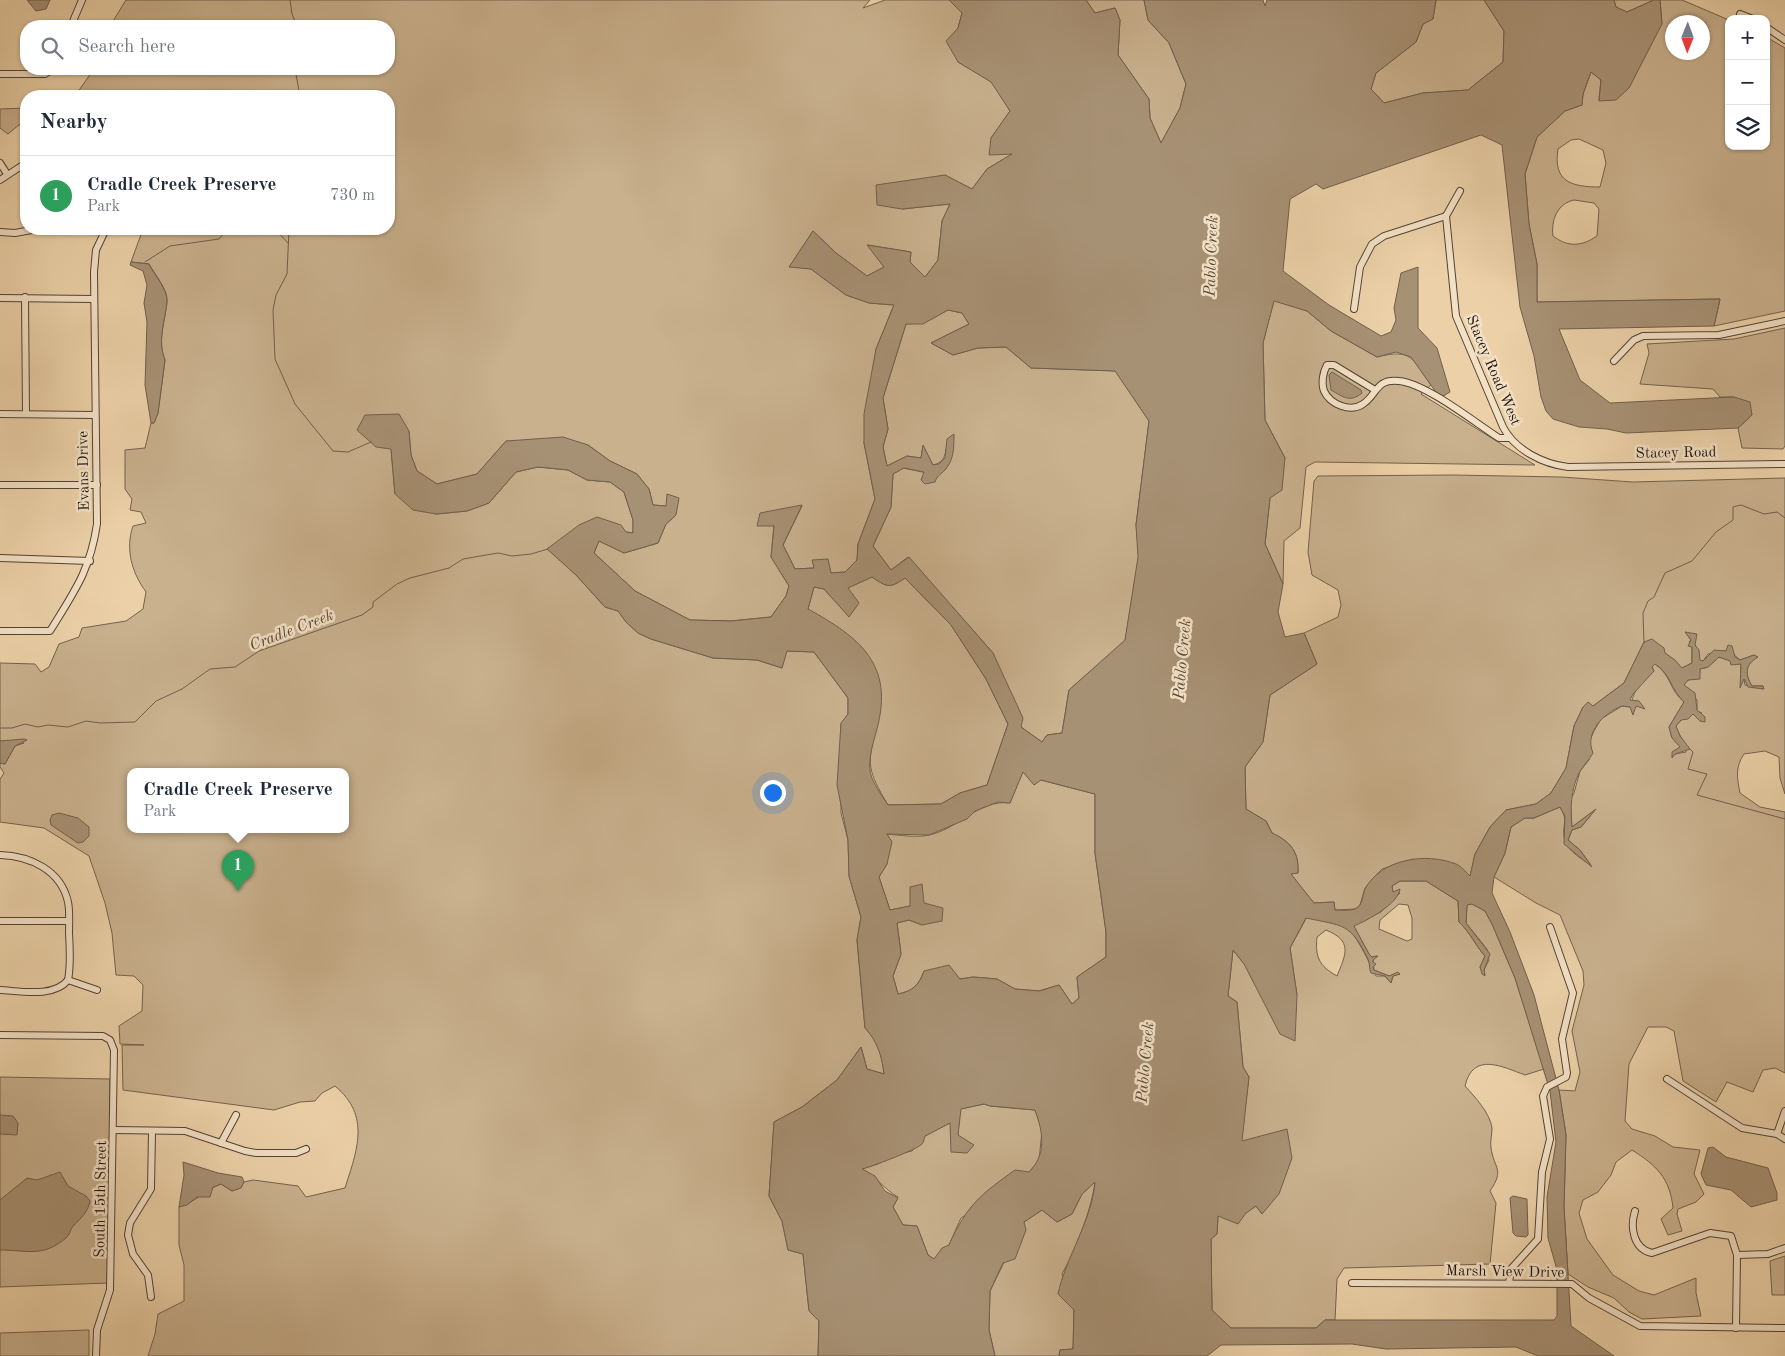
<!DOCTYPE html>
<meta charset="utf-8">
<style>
body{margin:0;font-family:"Old Standard TT",serif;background:#f2f2f3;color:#1f2937}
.controls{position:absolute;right:15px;top:15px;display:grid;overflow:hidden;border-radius:10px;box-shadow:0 1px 4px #0004}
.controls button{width:45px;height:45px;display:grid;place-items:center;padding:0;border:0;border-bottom:1px solid #e0e1e3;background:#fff;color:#1f2937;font:25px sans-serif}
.compass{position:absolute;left:1665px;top:15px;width:45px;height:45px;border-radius:50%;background:#fff;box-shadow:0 1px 4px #0004;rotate:181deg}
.you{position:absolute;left:772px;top:792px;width:18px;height:18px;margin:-12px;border:4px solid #fff;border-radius:50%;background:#1a73e8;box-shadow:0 0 0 8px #1a73e833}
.badge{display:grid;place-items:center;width:32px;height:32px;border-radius:50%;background:#8f2418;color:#fff;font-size:16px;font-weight:700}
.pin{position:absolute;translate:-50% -41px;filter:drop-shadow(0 1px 2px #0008)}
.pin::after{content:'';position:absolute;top:26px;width:18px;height:15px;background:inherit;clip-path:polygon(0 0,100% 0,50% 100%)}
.popup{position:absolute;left:127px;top:768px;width:222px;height:65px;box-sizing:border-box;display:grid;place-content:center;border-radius:10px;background:#fff;filter:drop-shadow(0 1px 4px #0005);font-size:16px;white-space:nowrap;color:#747a83}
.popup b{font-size:19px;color:#1f2937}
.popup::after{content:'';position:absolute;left:50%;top:100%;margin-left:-10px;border:10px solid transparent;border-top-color:#fff}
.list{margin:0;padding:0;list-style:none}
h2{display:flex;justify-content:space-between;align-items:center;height:65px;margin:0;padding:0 20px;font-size:21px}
h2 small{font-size:16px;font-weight:400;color:#747a83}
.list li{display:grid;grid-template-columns:32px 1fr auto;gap:15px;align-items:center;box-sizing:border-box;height:80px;padding:0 20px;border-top:1px solid #e0e1e3}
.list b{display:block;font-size:19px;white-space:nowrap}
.list p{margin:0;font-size:16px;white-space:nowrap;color:#747a83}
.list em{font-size:16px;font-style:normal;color:#747a83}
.icon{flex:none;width:28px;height:28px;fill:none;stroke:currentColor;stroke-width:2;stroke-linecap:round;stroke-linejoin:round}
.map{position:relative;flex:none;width:1785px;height:1356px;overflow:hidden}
.search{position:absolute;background:#fff;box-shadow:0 1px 4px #0004;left:20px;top:20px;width:375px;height:55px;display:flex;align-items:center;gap:12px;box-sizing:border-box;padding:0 18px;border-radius:20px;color:#747a83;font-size:19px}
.panel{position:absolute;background:#fff;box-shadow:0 1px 4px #0004;left:20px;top:90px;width:375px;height:145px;border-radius:20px}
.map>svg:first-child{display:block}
.green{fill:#c9b18e;stroke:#74624e;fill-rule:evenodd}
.water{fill:#a79174;stroke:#715f4c;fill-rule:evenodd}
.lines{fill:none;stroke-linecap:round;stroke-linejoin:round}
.stream{stroke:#715f4c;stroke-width:1}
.minor-casing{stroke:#534335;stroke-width:8}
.minor{stroke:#f3e1c6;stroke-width:6}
.labels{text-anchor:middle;stroke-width:5;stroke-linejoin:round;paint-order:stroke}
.street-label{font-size:15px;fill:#20140f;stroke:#f3e1c6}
.water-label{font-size:16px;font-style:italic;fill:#564637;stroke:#f3e1c6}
</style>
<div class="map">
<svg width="1785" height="1356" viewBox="0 0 1785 1356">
<rect width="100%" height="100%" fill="#ecd1a8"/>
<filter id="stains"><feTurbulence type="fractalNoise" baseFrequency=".004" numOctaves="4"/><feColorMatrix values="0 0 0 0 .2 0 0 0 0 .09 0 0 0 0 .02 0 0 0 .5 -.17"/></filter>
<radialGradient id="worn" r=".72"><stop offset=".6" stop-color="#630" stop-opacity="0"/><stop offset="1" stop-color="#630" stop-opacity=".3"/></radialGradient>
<g class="green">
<path d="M126 0H870L863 8 885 0H949L962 13 958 28V62L992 82 1010 111 991 138 1014 153 987 169 972 189 945 175 902 209 950 204 942 221 938 260 925 277 910 262 911 252 868 245 884 267 867 276 836 253 813 231 790 266 811 269 846 295 869 303 894 305 876 349 864 443 875 499 858 544 857 560 845 572 831 573 827 559 814 568 795 569 783 545 802 506 774 526 771 557 789 586 786 596 771 617 731 621 690 620 635 591 594 553 599 541 624 553 658 543 666 524 676 515 666 506 653 505 649 489 637 474 610 461 588 445 506 441 477 474 437 484 417 471 411 455 409 431 391 449 395 494 436 514 467 511 489 503 516 472 538 467 568 470 587 480 610 482 624 492 633 520V533L626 532 548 549 576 575 605 607 618 611 626 622 638 633 651 639 713 658 757 660 782 668 786 651 814 652 848 698V714L841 724V813L848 840 849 876 861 917 857 940 865 1028C878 1041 882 1056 884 1074L867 1069 861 1047 837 1080 802 1107 774 1122 769 1196 782 1221 788 1250 803 1254 809 1310 819 1321 818 1356H148L155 1334 158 1314 184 1301V1265L179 1245V1207C194 1203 205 1190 221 1184L232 1191 240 1188 244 1182 253 1180 298 1186 306 1197 345 1188C357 1150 371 1116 335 1086L322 1093 315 1101 300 1102 274 1110 123 1090 122 1045H144L120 1044 119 1026 142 1011 143 985 134 976 116 975 112 933 105 903 89 856 44 828 0 822V779L4 773 0 767V763L5 764 15 746 24 743 0 741V663L35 664 41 672 49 667 59 644 79 637 82 628 126 621 143 609 146 592C132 573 125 549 133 526L146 523 141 512 130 510 132 499 125 489V450L145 448 151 423H154L158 413 165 360C157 341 165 322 167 302 168 289 155 275 149 264L131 262 143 229H389V96H75L94 69H389V26H110ZM130 772H346V830H130Z"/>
<path d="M1086 0H1144L1148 20 1169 43 1186 84 1180 108 1161 143 1150 118 1149 99 1118 55 1120 20 1115 8 1095 13Z"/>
<path d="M1436 0H1484L1504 31 1503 62 1468 90 1423 93 1384 103 1371 89 1376 73 1416 42 1423 24 1433 19Z"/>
<path d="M1614 0H1654L1627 12 1616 7Z"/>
<path d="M1660 0H1682L1729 20V146H1766V37L1785 48V311L1714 326 1720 299 1537 302V264L1529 224 1525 174 1537 137 1565 111 1582 105 1583 94 1591 72 1601 80 1599 100 1662 24ZM1672 22H1702V52H1672ZM1579 139 1603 150 1606 163 1600 187C1570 187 1553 181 1558 149L1571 140ZM1574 200 1594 203 1599 209 1597 236C1582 246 1569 248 1553 236 1551 220 1557 204 1574 200Z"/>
<path d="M26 108V119L8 134 0 128V109Z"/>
<path d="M1274 300 1307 311 1331 331 1377 357C1412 348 1413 359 1431 385L1421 394 1535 465 1315 462 1306 467 1300 528 1284 541 1283 584 1265 544 1270 498 1285 458 1265 420 1263 343Z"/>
<path d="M948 310 962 313 969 324 931 343 953 355 978 348 1006 347 1031 368 1116 371 1149 421 1136 525 1139 557 1125 641 1069 690 1062 733 1047 735 1042 742 1021 727 993 653 908 557 891 570 873 546 891 507 893 474 903 468 937 475 946 469V449C945 458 942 463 933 465L923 446 921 458 907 456 887 466 883 447 888 429 883 398 906 324 923 323Z"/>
<path d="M1785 328V446L1783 449 1742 448 1738 428 1752 415 1734 397H1720L1713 389 1640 384 1649 353 1647 344 1734 339Z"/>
<path d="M1452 475 1561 477 1633 482 1785 478V794L1780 778 1779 757 1765 751 1744 754C1735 767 1737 778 1740 793L1760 807 1785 812V1073L1775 1068 1763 1070 1753 1092 1727 1082 1716 1102 1683 1081 1674 1031 1666 1027H1648L1629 1064 1625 1121 1632 1129 1655 1136 1673 1147 1700 1150 1694 1174 1704 1194 1696 1202 1678 1209 1677 1214 1682 1231 1668 1235 1661 1219 1673 1208C1670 1178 1656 1165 1632 1150L1616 1162 1611 1175 1598 1192 1583 1200 1579 1213 1587 1239 1613 1275 1639 1291 1654 1295 1696 1278V1293L1701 1316 1642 1319 1629 1312 1614 1298 1588 1287 1568 1274 1564 1207 1566 1135 1559 1090 1575 1091 1580 1072 1572 1031 1584 985 1583 971 1560 915 1536 903 1494 877 1505 853 1511 827 1525 818H1534L1560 807C1569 822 1562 824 1564 837 1565 849 1581 859 1591 865L1580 850 1568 840 1572 830 1581 827 1595 810 1572 827 1570 800 1574 793 1580 771 1589 760 1590 740 1594 731 1601 719 1622 706 1630 707 1632 711C1629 693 1642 682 1654 671L1652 667 1655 664C1672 676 1669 690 1684 702L1669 727 1672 738 1681 747 1675 754 1686 752C1685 741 1679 736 1676 726L1681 720 1693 714 1697 717 1702 713 1697 711V700L1683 685 1688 680 1699 678 1700 669 1708 667 1719 657 1741 664V683L1744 679 1745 685 1763 689V686H1752C1744 674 1745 665 1757 657L1754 655 1740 660 1732 653V646L1726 651 1708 654 1703 661 1699 660 1692 634 1686 633 1691 640 1689 642 1692 647V663L1682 668 1665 653 1644 642 1624 683 1593 706 1583 707 1574 726 1566 768 1551 793 1536 804 1506 810 1490 827 1475 854 1470 877 1413 859 1382 869 1365 888 1360 905 1355 909 1335 910 1334 902 1314 903 1290 874 1298 873C1299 852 1291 842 1272 833L1266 821 1246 809 1245 767 1263 742 1270 695 1317 664 1304 633 1338 617 1341 605 1338 590 1312 575 1308 552 1314 481 1318 476Z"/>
<path d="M872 577C887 587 889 589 905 578L951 625 986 679 1008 724 987 785 960 793 941 804 888 805C868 771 866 765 877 727L808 609 814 587 824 589 849 616 847 588Z"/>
<path d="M1023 771 1041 780 1095 794V853L1106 932V957L1077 977 1079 998 1072 1004 1059 985 1039 991 1015 989 997 979 973 977 960 979 924 971C919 985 913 991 898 994L893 976 901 954 897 923 909 920 922 925V885L910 906 890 910 879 877 887 864 886 834C900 835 916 838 929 835 959 829 979 799 1010 803Z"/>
<path d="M1400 881H1426L1458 901 1459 922C1470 932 1475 945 1485 956L1480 967 1485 975 1484 970 1489 960 1487 949 1466 923 1467 905 1472 904 1485 911 1492 924 1515 978 1544 1069 1525 1075C1503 1067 1473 1051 1465 1086 1475 1097 1490 1113 1492 1128 1492 1135 1490 1141 1491 1148 1494 1169 1505 1169 1490 1191L1496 1203 1490 1264 1344 1268 1337 1279 1335 1320H1325L1316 1328H1230L1212 1310 1211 1239 1217 1234 1218 1216 1246 1213 1256 1206 1262 1214 1241 1142 1249 1077 1243 1067 1237 1002 1228 996 1233 950 1244 964 1297 995 1290 948 1307 917C1319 920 1334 921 1345 926 1355 931 1370 965 1376 976H1385L1391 983 1393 976 1400 974 1398 973 1389 976 1374 970 1373 959 1377 956 1372 957 1369 954 1353 925 1381 912 1400 893 1393 892 1392 886ZM1399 904 1408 905 1412 918V939L1407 941 1379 929 1380 920ZM1326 930C1353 941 1346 954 1337 976 1319 966 1315 957 1317 937Z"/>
<path d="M0 1077 110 1079 108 1283 0 1287Z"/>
<path d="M984 1104 990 1106 1035 1110 1042 1130 1039 1161 1029 1172 961 1218 949 1245 934 1259 928 1255 917 1226 903 1225 893 1207 898 1197C883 1189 877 1176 861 1169L878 1164 894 1155 912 1151 925 1136 950 1123 958 1135 960 1109Z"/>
<path d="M1095 1182C1091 1211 1076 1249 1062 1274L1074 1310 1073 1349 1060 1350 1059 1356H995L989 1330 990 1291 1024 1222 1042 1210 1057 1222 1072 1214 1082 1194Z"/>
<path d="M1785 1256V1295H1772L1770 1261Z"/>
<path d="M89 1330V1356H0V1333Z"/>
</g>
<g class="water">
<path d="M27 0H50L46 9 36 11Z"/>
<path d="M949 0H1086L1095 13 1115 8 1120 20 1118 55 1149 99 1150 118 1161 143 1180 108 1186 84 1169 43 1148 20 1144 0H1263L1265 6 1267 0H1436L1433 19 1423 24 1416 42 1376 73 1371 89 1384 103 1423 93 1468 90 1503 62 1504 31 1484 0H1614L1616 7 1627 12 1654 0H1660L1662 24 1629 88 1616 100 1599 101 1601 80 1591 72 1583 94 1582 105 1565 111 1537 137 1525 174 1529 224 1537 264V302L1720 299 1714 326 1559 329 1580 380 1610 403 1734 397 1750 402 1752 415 1738 428 1626 433 1607 429 1579 427 1553 419 1546 411 1541 397 1534 356 1520 307 1502 145 1481 135 1323 189 1316 184 1290 199 1283 271 1329 305 1381 336 1391 332 1396 320 1394 308 1401 273 1418 267V328L1437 348 1450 392 1440 398 1411 357 1396 352 1377 357 1331 331 1307 311 1274 301 1263 343 1265 420 1285 458 1282 490 1270 498 1265 544 1283 584 1278 612 1285 637 1304 633 1317 664 1270 695 1263 742 1245 767 1246 809 1266 821 1272 833C1291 842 1299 852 1298 873L1291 874 1314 903 1334 902 1335 910C1341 910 1349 911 1355 909 1363 906 1362 896 1365 889 1381 859 1426 852 1456 864 1461 866 1466 872 1470 876L1475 854 1490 827 1506 810 1536 804 1551 793 1566 768 1574 726 1583 707 1588 702 1593 706 1624 683 1644 642 1652 639 1664 648 1665 653 1675 660 1682 668 1692 663V647L1688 646 1691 640 1685 632 1697 634 1695 645 1699 650 1700 660 1703 661 1714 650 1726 651 1728 645 1732 646 1735 657 1740 660 1754 655 1758 657C1746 664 1744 673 1752 686H1763L1764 689 1748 687 1744 679 1740 688 1741 664 1731 665 1730 661 1719 657 1708 667 1700 669V679L1688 680 1684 685 1695 693 1697 710 1705 717V722L1700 721 1693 714 1688 719 1681 720 1676 726 1680 736 1690 749 1675 754 1672 758V752L1680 747 1672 738 1669 727 1684 702C1671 690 1671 674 1655 664L1652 667 1654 671 1633 694 1630 700 1639 701 1645 709 1636 706 1633 715 1630 707 1622 706C1604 713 1584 732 1593 753 1589 760 1583 766 1579 773 1571 790 1570 808 1572 827L1596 809 1581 827 1572 830 1568 840 1580 850 1592 867 1564 844 1565 816 1560 807 1534 818H1525L1511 827 1505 853 1494 877 1492 893 1510 932 1534 995 1559 1090 1566 1135 1564 1207 1571 1326 1614 1356H1538L1516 1347 1386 1349 1352 1344 1221 1345 1207 1356H1059L1060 1350 1073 1349 1074 1310 1058 1294C1065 1259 1093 1218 1095 1182L1082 1194 1072 1214 1057 1222 1042 1210 1024 1222 1026 1230 1015 1259 1003 1263 990 1291 989 1330 995 1356H818L819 1321 809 1311 803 1254 788 1250 782 1221 769 1196 774 1122 802 1107 837 1080 861 1047 867 1069 884 1074C882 1056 877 1041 865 1028L857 940 861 917 849 876 848 840 837 785 841 723 848 714V698L814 652 787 651 782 668 757 660 713 658 651 639 638 633 626 622 618 611 605 607 576 575 547 549 579 525 597 517 621 525 626 532 633 533V520L624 492 610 482 587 480 568 470 538 467 516 472 489 503 467 511 436 514 413 510 395 494 391 449 376 447 357 430 365 415 399 414 409 431 411 455 417 471 437 484 477 474 506 441 563 437 588 445 610 461 637 474 649 489 653 505 666 506 667 494 679 498 676 515 666 524 658 543 624 553 599 541 594 553 635 591 690 620 731 621 771 617 786 596 789 586 771 557 774 526H757L760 513 802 505 783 545 795 569 814 568 812 560 828 559 831 573 845 572 857 560 858 544 875 499 864 443V414L876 349 894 305 869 303 846 295 811 269 789 267 813 231 836 253 867 276 884 267 867 245 911 252 910 262 925 277 938 260 942 221 950 204 902 209 877 205 876 185 945 175 972 189 987 169 1012 154 989 155 991 138 1010 111 991 82 958 62 946 41 958 28 962 13ZM948 310 962 313 969 324 931 343 953 355 978 348 1006 347 1031 368 1115 371 1149 421 1136 525 1138 557 1125 640 1069 690 1062 733 1047 735 1042 742 1021 727 1023 718 993 653 909 557 891 570 873 546 891 507 893 474 904 468 924 472 921 480 925 484 935 482C937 476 940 475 945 470 954 460 954 447 954 434L947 439 945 458 939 464 933 465 923 445 921 458 907 456 887 466 883 447 888 429 883 398 906 324H923ZM872 577C887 587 889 589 905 578L951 625 986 679 1008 724 987 785 960 793 941 804 888 805C883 797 876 788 872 778 866 763 873 744 877 729 894 665 861 638 808 609L814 587 824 589 849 617 859 603 848 588ZM1023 772 1034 785 1041 780 1095 794V853L1106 932V957L1077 977 1079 998 1072 1004 1059 985 1039 991 1015 989 997 979 973 977 960 979 949 965 924 971C919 985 913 991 898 994L893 976 901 954 897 923 909 920 922 925 942 921 943 908 924 903 922 884 910 887V906L890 910 879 877 887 864 892 842 887 834 929 835 967 819 975 811 998 802 1010 803ZM1400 881H1426L1458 901 1459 922C1470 932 1475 945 1485 956L1480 967 1482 974 1485 976 1484 970 1490 954 1466 923 1467 905 1472 904 1485 911 1492 924 1515 978 1550 1091 1556 1142 1547 1197 1548 1238 1557 1270V1316L1554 1320H1325L1316 1328H1231L1212 1310 1211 1239 1217 1234 1218 1216 1238 1224 1246 1213 1256 1206 1262 1214 1279 1194 1292 1158 1287 1129 1242 1141 1249 1077 1243 1067 1237 1002 1228 996 1233 950 1244 964 1280 1034 1295 1041 1297 995 1290 948 1306 918C1344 926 1350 923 1368 959 1370 963 1369 969 1371 973L1385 976 1391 983 1393 976 1400 974 1398 972 1389 976 1374 970 1373 967 1376 964 1373 962V960L1378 956 1372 957 1369 954 1354 926C1368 920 1398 904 1400 889L1393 892 1392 886ZM984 1104 990 1106 1035 1110C1043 1132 1047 1154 1029 1172L1015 1170C980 1195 967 1205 949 1245L942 1248 934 1259 928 1255 917 1226 903 1225 893 1207 898 1198 885 1191 875 1176 862 1169C871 1167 918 1149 922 1144 924 1142 924 1139 925 1136L950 1123 951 1152 967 1153 974 1145 958 1135 961 1109Z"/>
<path d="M131 262 149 264C154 275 168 289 167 302 165 321 157 341 165 360L158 413 154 423H151L145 385 147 322 144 303 147 285 143 271 130 265Z"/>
<path d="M1332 372 1361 390 1362 393C1350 403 1343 397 1331 390L1329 375Z"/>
<path d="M24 739 27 740 15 746 5 764 0 763V741Z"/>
<path d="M59 813 78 818 89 827V836L83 842 78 843 51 825 50 820 52 815Z"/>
<path d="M0 1115 13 1116 18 1123 17 1135 0 1134Z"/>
<path d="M1713 1147 1726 1157 1768 1168 1777 1193V1200L1751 1207 1731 1190 1706 1185 1701 1174 1708 1148Z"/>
<path d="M183 1162 218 1173 242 1177 244 1182 241 1188 232 1191 221 1184 213 1187 210 1197H197L187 1205 179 1207 184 1175Z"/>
<path d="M60 1172 68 1186 86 1196 90 1201C89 1210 80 1220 74 1225 70 1229 70 1235 66 1238 42 1258 28 1250 0 1250V1200L27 1178 37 1180Z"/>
<path d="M1513 1196 1527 1199 1528 1235 1526 1237 1516 1236 1513 1233 1510 1198Z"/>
</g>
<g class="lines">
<g class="stream">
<path d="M290 0 292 14 297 26"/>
<path d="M295 69 300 96"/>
<path d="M275 229 288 243"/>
<path d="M289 229 287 274 276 295 273 310 275 359 295 404 333 451 348 452 371 442"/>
<path d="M145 262 170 246 219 239 224 233 234 229"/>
<path d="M1644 643 1643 613 1648 601 1654 597 1665 573 1692 561 1716 532 1733 520V507L1741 505 1764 514 1777 512 1785 518"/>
<path d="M0 728H12L25 724 38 727 48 725 68 727 86 721 100 723 135 722 156 701 182 689 210 669 235 667 259 651 362 615 373 607V602L397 584 410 578 449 568 463 559 498 553 512 556 531 554 548 549"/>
<path d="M1689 748 1693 752 1688 769 1707 774 1697 795 1785 819"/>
</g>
<defs>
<g id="minor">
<path d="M1740 14 1753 19"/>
<path d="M71 26 82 0"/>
<path d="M1766 27 1785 40"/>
<path d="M0 74H45L52 69"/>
<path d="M0 163 7 174"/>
<path d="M0 180 26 163"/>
<path d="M1446 216 1456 316 1503 427C1515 450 1543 464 1568 467L1785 464"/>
<path d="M1446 216 1460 191"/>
<path d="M0 232 15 233 37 229"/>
<path d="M25 297 26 414"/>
<path d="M0 298 94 299"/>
<path d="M1354 309 1360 267 1372 244 1384 236 1446 216"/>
<path d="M1614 361 1634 340 1643 336 1719 335 1785 321"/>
<path d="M1375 390 1334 365H1327C1323 372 1321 383 1324 391 1330 404 1350 413 1363 404 1377 395 1376 378 1399 381 1427 384 1474 422 1499 438H1509"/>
<path d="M0 414 95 415"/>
<path d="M0 485H97"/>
<path d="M0 558 90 561"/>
<path d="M0 631H50C74 592 90 571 97 524L94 272 96 250 106 229"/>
<path d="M0 855C30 856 61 870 68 902 70 912 69 923 69 933 70 949 71 965 68 980"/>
<path d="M0 921H68"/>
<path d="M68 980 97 990"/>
<path d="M0 990C20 991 54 998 68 980"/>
<path d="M0 1035 103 1036 110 1040 114 1050 110 1290 97 1330 96 1356"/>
<path d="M1667 1079 1742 1128 1777 1134 1785 1139"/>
<path d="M114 1130 185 1131 245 1151 256 1153H296L306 1149"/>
<path d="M1777 1134 1785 1111"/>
<path d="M221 1143 236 1115"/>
<path d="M1635 1211C1630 1227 1633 1249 1652 1253L1710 1233 1731 1236 1737 1255 1736 1328"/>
<path d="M1737 1255 1768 1254 1785 1248"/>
<path d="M1352 1283 1572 1284 1589 1298 1640 1326 1785 1328"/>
<path d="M1509 1283 1511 1269 1538 1239 1542 1172 1550 1139 1543 1096 1547 1087 1566 1077 1567 1073 1562 1039 1573 993 1550 927"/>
<path d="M151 1297 148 1275 133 1254 128 1235 130 1223 151 1189 152 1132"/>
</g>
</defs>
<use href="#minor" class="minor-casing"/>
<use href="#minor" class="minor"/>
</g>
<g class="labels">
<g class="street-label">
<text transform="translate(1494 370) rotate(67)" y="5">Stacey Road West</text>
<text transform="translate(1676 452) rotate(-1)" y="5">Stacey Road</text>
<text transform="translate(83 471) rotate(-91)" y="5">Evans Drive</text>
<text transform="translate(100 1199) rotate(-89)" y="5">South 15th Street</text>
<text transform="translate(1505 1271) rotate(1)" y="5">Marsh View Drive</text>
</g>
<g class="water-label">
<text transform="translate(1210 256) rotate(-88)" y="6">Pablo Creek</text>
<text transform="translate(291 629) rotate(-21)" y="6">Cradle Creek</text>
<text transform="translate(1181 659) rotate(-85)" y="6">Pablo Creek</text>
<text transform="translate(1144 1062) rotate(-85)" y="6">Pablo Creek</text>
</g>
</g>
<rect width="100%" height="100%" filter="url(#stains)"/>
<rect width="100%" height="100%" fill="url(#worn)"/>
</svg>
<div class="controls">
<button>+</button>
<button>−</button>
<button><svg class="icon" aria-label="layers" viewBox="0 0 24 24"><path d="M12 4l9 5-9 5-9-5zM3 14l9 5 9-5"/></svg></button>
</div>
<svg class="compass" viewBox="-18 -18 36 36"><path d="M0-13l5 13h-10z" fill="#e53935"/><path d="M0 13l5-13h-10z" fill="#747a83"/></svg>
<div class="you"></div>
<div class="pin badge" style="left:238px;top:891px;background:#2e9e5b">1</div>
<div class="popup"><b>Cradle Creek Preserve</b>Park</div>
<div class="search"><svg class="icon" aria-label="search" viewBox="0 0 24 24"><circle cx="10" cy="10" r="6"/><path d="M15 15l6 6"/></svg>Search here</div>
<section class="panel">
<h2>Nearby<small></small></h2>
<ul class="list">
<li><span class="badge" style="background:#2e9e5b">1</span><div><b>Cradle Creek Preserve</b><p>Park</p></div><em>730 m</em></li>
</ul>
</section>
</div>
